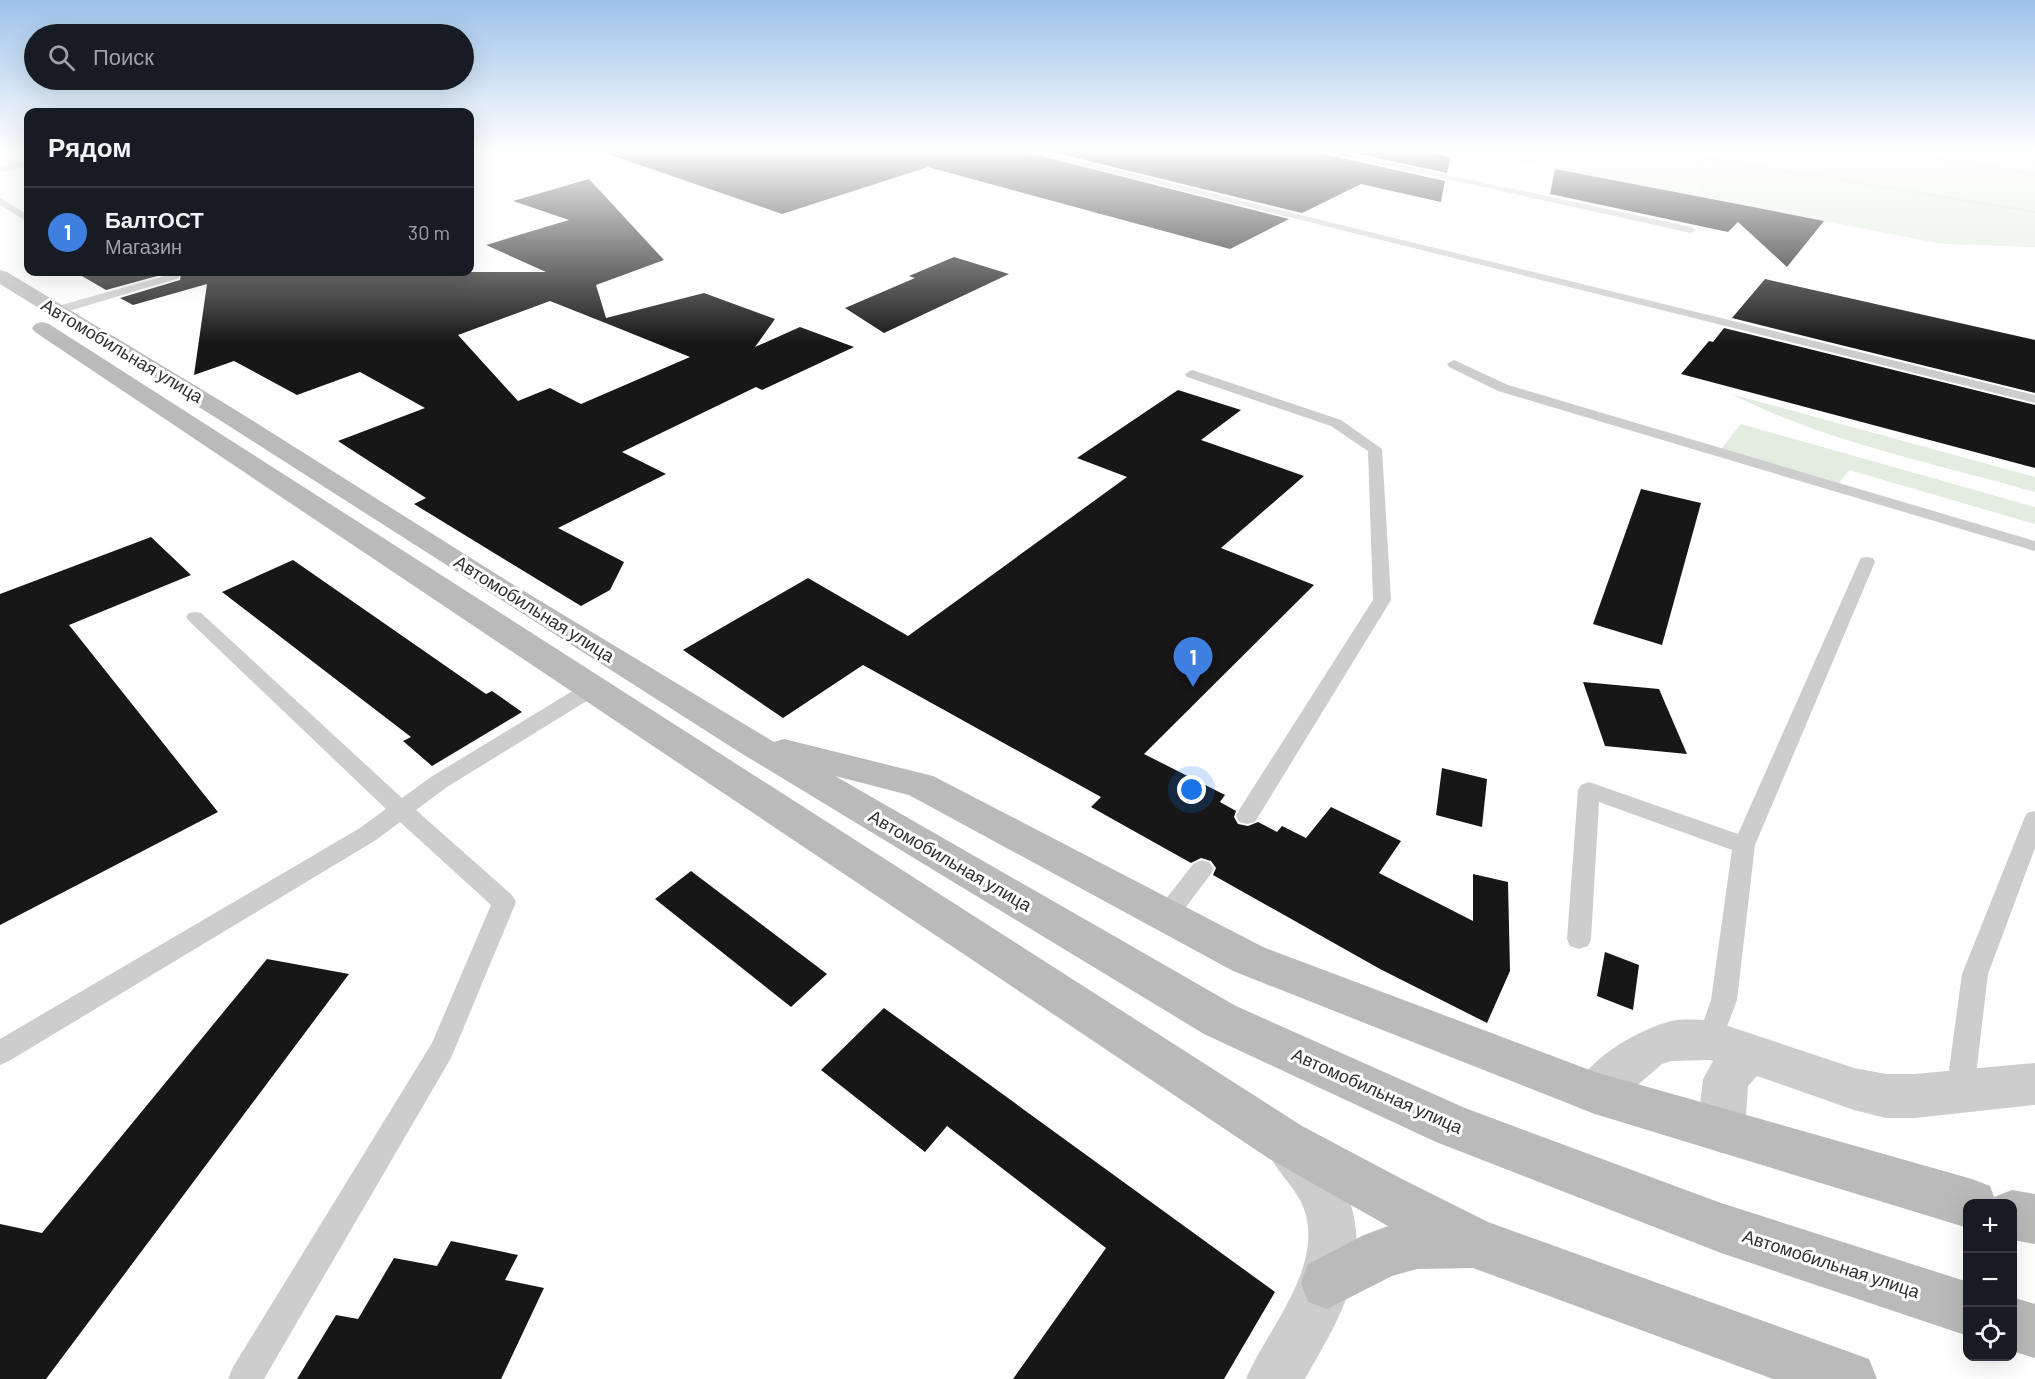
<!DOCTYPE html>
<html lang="ru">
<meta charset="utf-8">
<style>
body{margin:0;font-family:Barlow,sans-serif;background:#242831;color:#f1f3f6}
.controls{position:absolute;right:18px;bottom:18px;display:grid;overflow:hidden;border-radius:12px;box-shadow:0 6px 24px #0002}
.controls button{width:54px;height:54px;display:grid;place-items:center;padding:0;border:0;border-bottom:2px solid #363941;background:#171b24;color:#f1f3f6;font:30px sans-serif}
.you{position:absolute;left:1192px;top:790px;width:21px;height:21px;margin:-15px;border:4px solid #fff;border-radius:50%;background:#1a73e8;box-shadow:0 0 0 9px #1a73e833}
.badge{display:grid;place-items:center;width:39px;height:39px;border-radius:50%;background:#0f766e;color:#fff;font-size:20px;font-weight:700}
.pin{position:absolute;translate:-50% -50px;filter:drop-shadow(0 2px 3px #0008)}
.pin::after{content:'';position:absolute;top:32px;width:21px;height:18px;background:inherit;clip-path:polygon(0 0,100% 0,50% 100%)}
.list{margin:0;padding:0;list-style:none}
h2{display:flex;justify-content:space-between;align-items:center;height:78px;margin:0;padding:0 24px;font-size:26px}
h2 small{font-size:20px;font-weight:400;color:#9ea1a6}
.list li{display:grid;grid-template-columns:39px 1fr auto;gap:18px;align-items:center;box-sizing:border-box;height:90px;padding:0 24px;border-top:2px solid #363941}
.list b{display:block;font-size:22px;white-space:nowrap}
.list p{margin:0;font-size:20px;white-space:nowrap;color:#9ea1a6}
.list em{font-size:20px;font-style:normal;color:#9ea1a6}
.icon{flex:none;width:33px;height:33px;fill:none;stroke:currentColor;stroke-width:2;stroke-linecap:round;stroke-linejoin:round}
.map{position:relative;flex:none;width:2035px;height:1379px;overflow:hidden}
.search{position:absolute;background:#171b24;box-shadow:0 6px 24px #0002;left:24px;top:24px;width:450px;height:66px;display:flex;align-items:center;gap:15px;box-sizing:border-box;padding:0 21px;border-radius:33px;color:#9ea1a6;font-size:22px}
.panel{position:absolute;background:#171b24;box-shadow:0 6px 24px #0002;left:24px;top:108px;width:450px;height:168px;border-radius:12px}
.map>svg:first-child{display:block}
.green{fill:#e2ecdf}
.building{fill:#171717;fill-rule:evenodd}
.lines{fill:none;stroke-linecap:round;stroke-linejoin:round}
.path{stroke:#cdcdcd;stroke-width:2;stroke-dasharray:1.5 1.5;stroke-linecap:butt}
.lane{fill:#cdcdcd;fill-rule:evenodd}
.street{fill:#cdcdcd;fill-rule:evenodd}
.secondary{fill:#bababa;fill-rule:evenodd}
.labels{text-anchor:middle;stroke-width:6;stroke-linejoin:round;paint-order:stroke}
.street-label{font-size:18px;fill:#303030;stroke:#fff}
</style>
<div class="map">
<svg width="2035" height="1379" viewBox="0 0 2035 1379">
<rect width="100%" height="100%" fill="#fff"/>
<g class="green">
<path d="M1450 149H2035V247L1943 244Z"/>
<path d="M1731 394 2035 477V492C1933 463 1826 442 1731 394Z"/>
<path d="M1741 424 2035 507V524L1849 470 1839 483 1721 449Z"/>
</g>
<g class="building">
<path d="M609 149H1014L1289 219 1230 249 928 167 782 214 608 154Z"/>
<path d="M1040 149H1308L1310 151 1445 181 1441 202 1361 184 1302 213Z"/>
<path d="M1336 149H1411L1451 157 1447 173Z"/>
<path d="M1555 169 1753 207 1824 221 1787 267 1738 222 1728 232 1550 194Z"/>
<path d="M589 179 664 260 596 285 606 318 704 293 775 319 755 347 800 327 854 347 762 390 756 387 622 452 666 474 558 528 624 562 610 590 581 606 414 504 426 498 338 441 425 408 360 372 297 395 234 361 194 375 207 284 133 305 120 298 180 280 181 274 178 272H546L486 245 569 220 513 201ZM550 301 608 324 690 357 581 404 550 388 518 401 458 335Z"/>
<path d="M954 257 1009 274 884 333 845 308 915 278 909 276Z"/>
<path d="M75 272H172L106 290Z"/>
<path d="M1765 279 2035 340V393L1732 318Z"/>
<path d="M1724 328 2035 405V468L1681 374 1709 341 1713 342Z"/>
<path d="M1178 390 1241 410 1201 440 1304 476 1221 548 1314 585 1144 754 1225 795 1220 802 1236 811 1234 817 1238 824 1248 826 1258 822 1277 832 1282 826 1306 838 1331 807 1401 841 1379 873 1473 921V874L1508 882 1510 971 1487 1023 1380 969 1213 875 1216 868 1211 861 1201 858 1191 863 1091 807 1101 797 863 665 783 718 683 650 808 578 908 636 1127 477 1077 458Z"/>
<path d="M1641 489 1701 503 1662 645 1593 624Z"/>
<path d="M151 537 191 575 69 625 218 812 0 925V594Z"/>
<path d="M293 560 486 694 492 691 522 712 432 766 403 741 411 737 222 592Z"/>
<path d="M1583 682 1659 689 1687 754 1605 746Z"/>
<path d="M1442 768 1487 779 1482 827 1436 815Z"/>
<path d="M691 871 827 974 791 1007 655 899Z"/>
<path d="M1605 952 1639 965 1633 1010 1597 996Z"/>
<path d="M267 959 349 974 46 1379H0V1224L42 1233Z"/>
<path d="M884 1008 1275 1292 1224 1379H1013L1106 1248 947 1126 925 1152 821 1070Z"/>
<path d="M451 1241 518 1255 505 1280 544 1288 501 1379H297L336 1315 358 1319 394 1258 437 1266Z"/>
</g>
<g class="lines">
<g class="path">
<path d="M1651 149 2035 212"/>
<path d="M1700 149 1702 190"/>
<path d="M1877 149 2035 174"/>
</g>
<g class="lane">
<path d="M1016 149H1031L2035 395V403Z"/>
<path d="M1310 149H1326L1691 227 1696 230 1691 233Z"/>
<path d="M28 161V167L0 172V166Z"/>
<path d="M0 198 28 215V222L0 205Z"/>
<path d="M175 273 179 274V278L59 314 55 315 49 311 51 308Z"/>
<path d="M1454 360 1508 385 2035 541V551L1498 391 1449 367 1447 364Z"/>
<path d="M1192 370 1341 420 1382 449 1391 600 1255 822 1247 824 1239 822 1236 816 1239 810 1373 600 1368 451 1331 426 1187 377 1185 374Z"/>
<path d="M1867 557 1873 558 1875 562 1755 845 1737 1000 1719 1048 1710 1052 1701 1048 1697 1040 1711 1000 1732 850 1599 802 1591 939 1588 946 1579 949 1570 946 1567 939 1578 790 1581 785 1589 782 1738 834 1859 562 1861 558Z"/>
<path d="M195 612 201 613 402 798 431 777 584 684 591 683 598 684 601 689 598 694 447 787 416 810 512 895 516 902 451 1058 264 1379H228L233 1367 432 1043 491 905 400 822 376 840 9 1061 0 1065V1039L360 828 386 809 189 621 186 617 189 613Z"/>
<path d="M2035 811V848L1988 974 1974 1092 1970 1101 1960 1105 1950 1101 1946 1092 1962 974 2024 819 2027 813Z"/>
<path d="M1202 860 1210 863 1214 869 1210 875 1174 923 1166 926 1158 923 1154 916 1158 909 1194 863Z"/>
</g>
<g class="street">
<path d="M1710 1020 1854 1068 1886 1074H1915L2035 1063V1105L1915 1118H1886L1854 1110 1757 1076 1748 1086 1745 1130 1738 1146 1721 1153 1704 1146 1697 1130 1703 1079 1713 1061 1710 1060 1671 1061 1662 1064 1611 1108 1595 1114 1579 1108 1572 1093C1587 1060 1633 1032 1668 1022 1680 1018 1697 1020 1710 1020Z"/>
<path d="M1291 1127C1296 1129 1304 1130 1308 1134 1321 1143 1337 1167 1343 1182 1376 1261 1344 1310 1305 1379H1246C1268 1327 1331 1260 1300 1200 1290 1182 1276 1171 1267 1150L1274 1134Z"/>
</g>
<g class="secondary">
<path d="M0 270 7 272 234 409 509 582 774 742 784 739 933 776 1263 947 1595 1072 1972 1179 1990 1186 1994 1197 2012 1190 2035 1194V1244L2012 1240V1204H1968V1228L1595 1114 1233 971 909 795 835 776 1236 1006 1465 1108 1721 1203 1968 1282V1336L1721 1253 1436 1142 1204 1034 736 750 218 419 0 284Z"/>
<path d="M42 322 49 324 1302 1126 1402 1179 1488 1222 1869 1359 1877 1379H1773L1473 1268 1417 1269 1392 1276 1327 1309 1308 1302 1301 1283 1308 1264 1364 1235 1388 1226 1268 1158 35 332 32 328 35 324Z"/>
<path d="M2012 1297 2035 1304V1358L2012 1351Z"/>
</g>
</g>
<linearGradient id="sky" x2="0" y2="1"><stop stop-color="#9dc2e9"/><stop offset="0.44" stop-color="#fff"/><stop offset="1" stop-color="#fff" stop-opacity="0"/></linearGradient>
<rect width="2035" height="342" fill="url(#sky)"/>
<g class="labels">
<g class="street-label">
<text transform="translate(122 351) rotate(31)" y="6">Автомобильная улица</text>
<text transform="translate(534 609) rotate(32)" y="6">Автомобильная улица</text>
<text transform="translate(950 861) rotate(30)" y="6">Автомобильная улица</text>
<text transform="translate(1377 1091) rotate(24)" y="6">Автомобильная улица</text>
<text transform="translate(1831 1264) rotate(18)" y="6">Автомобильная улица</text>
</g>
</g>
</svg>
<div class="controls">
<button>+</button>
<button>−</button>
<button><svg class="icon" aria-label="locate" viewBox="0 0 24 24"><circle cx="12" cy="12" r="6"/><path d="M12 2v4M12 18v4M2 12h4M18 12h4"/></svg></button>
</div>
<div class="you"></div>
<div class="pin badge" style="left:1193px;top:687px;background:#3f7fe0">1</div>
<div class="search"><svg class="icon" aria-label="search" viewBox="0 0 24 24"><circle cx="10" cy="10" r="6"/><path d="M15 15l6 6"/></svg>Поиск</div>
<section class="panel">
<h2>Рядом<small></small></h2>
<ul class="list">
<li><span class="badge" style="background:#3f7fe0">1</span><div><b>БалтОСТ</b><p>Магазин</p></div><em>30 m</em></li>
</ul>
</section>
</div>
